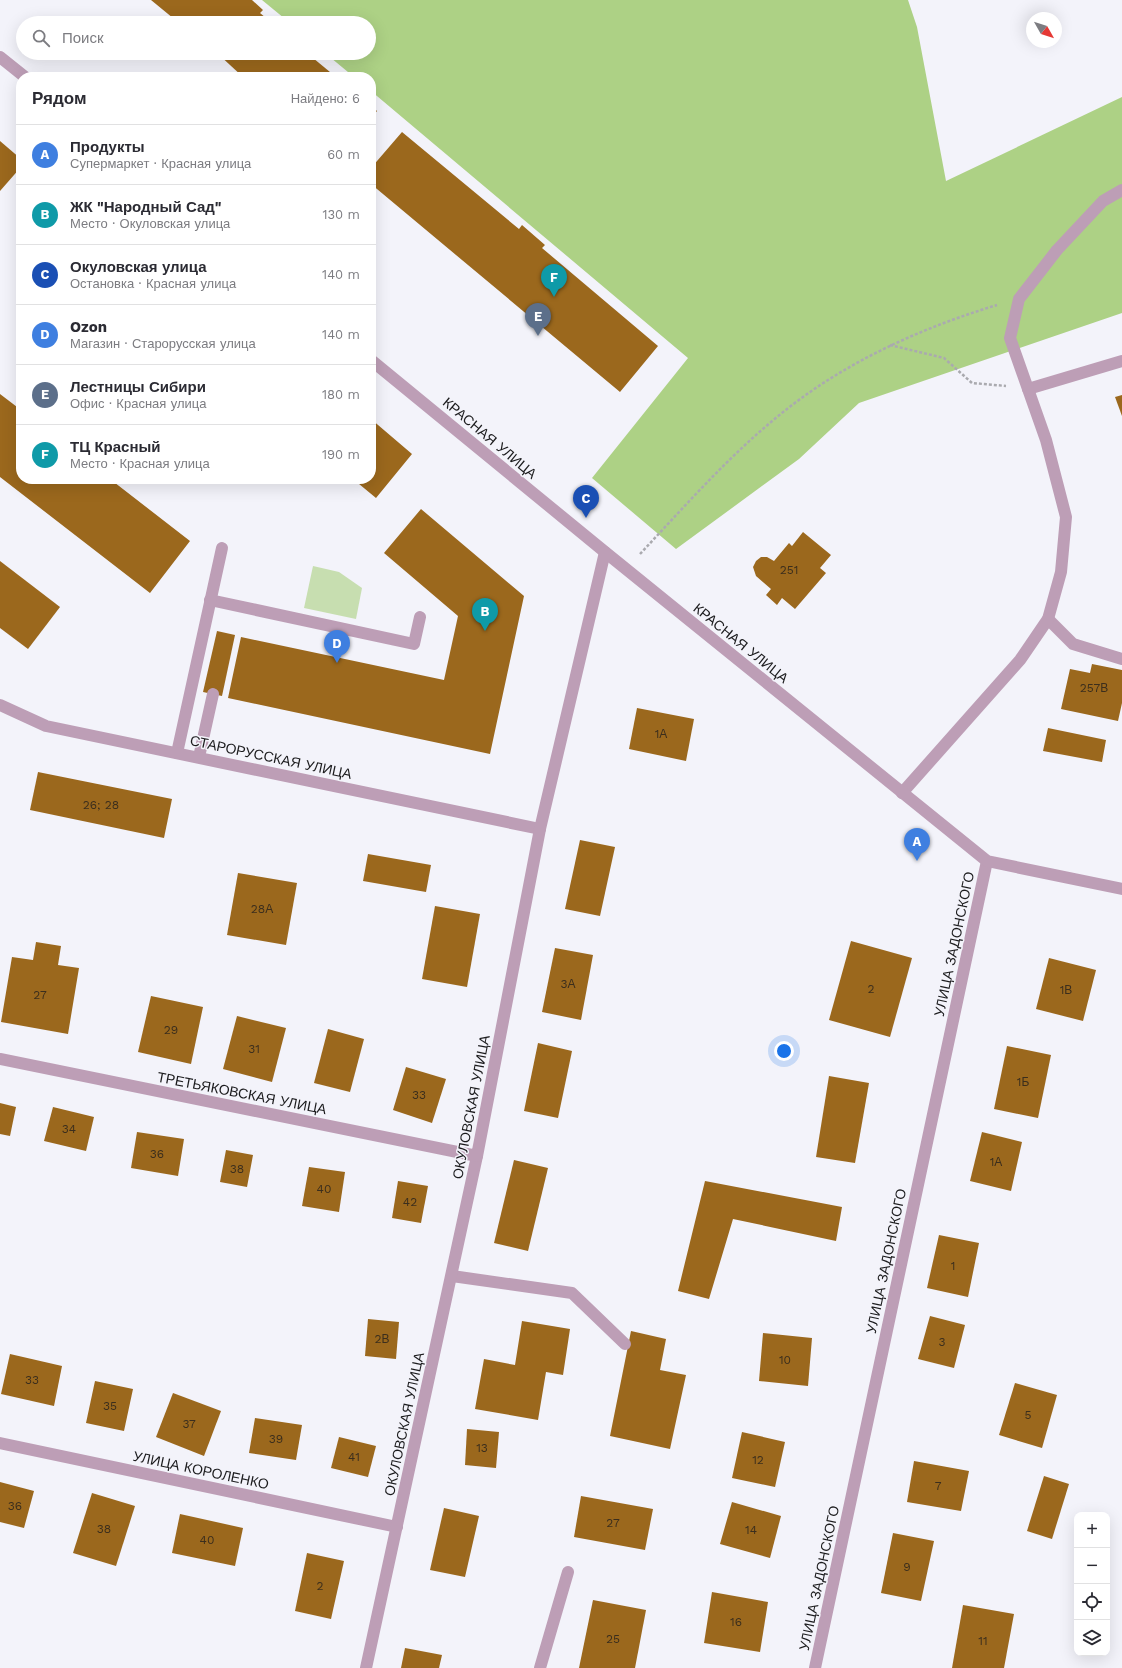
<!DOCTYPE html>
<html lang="ru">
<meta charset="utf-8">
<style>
body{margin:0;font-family:"Work Sans",sans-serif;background:#f2f2f3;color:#2b2b33}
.controls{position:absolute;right:12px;bottom:12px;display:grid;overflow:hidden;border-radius:8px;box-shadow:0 4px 16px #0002}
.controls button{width:36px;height:36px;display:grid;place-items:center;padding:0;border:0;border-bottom:1px solid #e1e1e2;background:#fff;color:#2b2b33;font:20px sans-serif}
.compass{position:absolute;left:1026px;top:12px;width:36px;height:36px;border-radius:50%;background:#fff;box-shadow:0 4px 16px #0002;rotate:129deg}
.you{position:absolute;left:784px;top:1051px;width:14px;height:14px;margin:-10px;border:3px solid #fff;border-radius:50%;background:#1a73e8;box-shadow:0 0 0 6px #1a73e833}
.badge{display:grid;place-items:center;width:26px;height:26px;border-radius:50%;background:#d93025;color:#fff;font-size:13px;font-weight:700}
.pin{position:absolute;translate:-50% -33px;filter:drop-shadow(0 1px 2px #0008)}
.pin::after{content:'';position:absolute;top:21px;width:14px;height:12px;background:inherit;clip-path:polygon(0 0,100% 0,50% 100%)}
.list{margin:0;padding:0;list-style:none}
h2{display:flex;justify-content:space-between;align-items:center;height:52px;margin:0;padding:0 16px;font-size:17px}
h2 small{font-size:13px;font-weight:400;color:#7c7c81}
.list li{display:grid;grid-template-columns:26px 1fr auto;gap:12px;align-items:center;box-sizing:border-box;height:60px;padding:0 16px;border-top:1px solid #e1e1e2}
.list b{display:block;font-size:15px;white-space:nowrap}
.list p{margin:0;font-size:13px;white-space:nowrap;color:#7c7c81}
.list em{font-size:13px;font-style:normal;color:#7c7c81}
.icon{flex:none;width:22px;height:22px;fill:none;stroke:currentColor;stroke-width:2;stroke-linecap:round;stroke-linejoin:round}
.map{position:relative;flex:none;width:1122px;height:1668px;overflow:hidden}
.search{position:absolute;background:#fff;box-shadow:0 4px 16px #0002;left:16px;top:16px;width:360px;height:44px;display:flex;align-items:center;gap:10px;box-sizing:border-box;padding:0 14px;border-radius:22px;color:#7c7c81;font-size:15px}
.panel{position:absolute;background:#fff;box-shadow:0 4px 16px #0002;left:16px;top:72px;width:360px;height:412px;border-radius:16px}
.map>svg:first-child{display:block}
.green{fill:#c7deb0}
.forest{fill:#add185}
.building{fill:#9b681d}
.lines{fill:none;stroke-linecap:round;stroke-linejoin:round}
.path{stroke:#aaaaaf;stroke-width:2.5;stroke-dasharray:3 2;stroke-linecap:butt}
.service{stroke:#bd9eb6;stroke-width:12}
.minor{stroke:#bd9eb6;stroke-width:12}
.tertiary{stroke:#bd9eb6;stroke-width:12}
.labels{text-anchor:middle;stroke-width:3;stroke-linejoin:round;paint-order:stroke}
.number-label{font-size:12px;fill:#3b2e1d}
.street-label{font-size:14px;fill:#1b1b1d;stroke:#f3f3fa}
</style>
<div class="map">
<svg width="1122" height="1668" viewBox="0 0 1122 1668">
<rect width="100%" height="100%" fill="#f3f3fa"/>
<path class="green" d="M313 566 339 572 362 588 356 619 304 608Z"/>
<path class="forest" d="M262 0H908L917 27 946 181 1122 97V313L859 403 799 459 676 549 592 478 688 358 371 91V77H354L325 53H369V23H290Z"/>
<g class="building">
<path d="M151 0H252L263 10 260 13 272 23H179Z"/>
<path d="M217 53H307L336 77H243Z"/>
<path d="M371 106 377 111 371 118Z"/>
<path d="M402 132 519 229 522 225 545 245 542 248 658 346 620 392 371 184V168Z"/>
<path d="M0 141 21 159V167L0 191Z"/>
<path d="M0 394 21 410V479H110L190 541 150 593 0 477Z"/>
<path d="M1122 395V416L1115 397Z"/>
<path d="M371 419 412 454 376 498 353 479H371Z"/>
<path d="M421 509 524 596 490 754 228 698 241 637 444 680 458 616 384 553Z"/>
<path d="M803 532 831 555 820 568 826 573 795 609 782 598 777 605 766 595 771 589 756 576 753 567 756 561 761 557H767L774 561 789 543 792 546Z"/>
<path d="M0 561 60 607 28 649 0 628Z"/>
<path d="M217 631 235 635 222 696 203 692Z"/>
<path d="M1092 664 1122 670V703L1118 721 1061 709 1070 669 1090 673Z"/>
<path d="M637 708 694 719 686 761 629 749Z"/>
<path d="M1048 728 1106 740 1102 762 1043 751Z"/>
<path d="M38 772 172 799 164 838 30 810Z"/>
<path d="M580 840 615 847 600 916 565 909Z"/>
<path d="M368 854 431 865 426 892 363 881Z"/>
<path d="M238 873 297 883 286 945 227 935Z"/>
<path d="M435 906 480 914 467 987 422 979Z"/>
<path d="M851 941 912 958 890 1037 829 1020Z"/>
<path d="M36 942 61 946 58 965 79 968 68 1034 1 1022 12 957 33 960Z"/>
<path d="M555 948 593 955 581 1020 542 1012Z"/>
<path d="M1049 958 1096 970 1083 1021 1036 1009Z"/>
<path d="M151 996 203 1007 191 1064 138 1052Z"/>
<path d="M237 1016 286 1028 272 1082 223 1069Z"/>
<path d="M328 1029 364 1039 350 1092 314 1083Z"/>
<path d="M538 1043 572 1051 558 1118 524 1111Z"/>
<path d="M1007 1046 1051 1055 1038 1118 994 1109Z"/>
<path d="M406 1067 446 1079 432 1123 393 1110Z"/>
<path d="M829 1076 869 1083 855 1163 816 1157Z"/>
<path d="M0 1103 16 1107 10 1136 0 1134Z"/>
<path d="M53 1107 94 1117 86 1151 44 1141Z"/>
<path d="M137 1132 184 1139 178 1176 131 1168Z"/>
<path d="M982 1132 1022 1142 1011 1191 970 1181Z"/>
<path d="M226 1150 253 1155 247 1187 220 1182Z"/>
<path d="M514 1160 548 1168 528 1251 494 1243Z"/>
<path d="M309 1167 345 1172 339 1212 302 1206Z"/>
<path d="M398 1181 428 1186 421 1223 392 1218Z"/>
<path d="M705 1181 842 1207 836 1241 733 1219 709 1299 678 1291Z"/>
<path d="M939 1235 979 1243 968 1297 927 1288Z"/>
<path d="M930 1316 965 1325 954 1368 918 1359Z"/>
<path d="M368 1319 399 1322 396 1359 365 1356Z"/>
<path d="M522 1321 570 1329 563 1375 546 1372 538 1420 475 1409 484 1359 515 1365Z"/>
<path d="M631 1331 666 1339 660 1370 686 1375 670 1449 610 1436Z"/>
<path d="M763 1333 812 1338 808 1386 759 1381Z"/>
<path d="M10 1354 62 1366 54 1406 1 1394Z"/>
<path d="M95 1381 133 1389 124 1431 86 1423Z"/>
<path d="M1015 1383 1057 1395 1042 1448 999 1435Z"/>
<path d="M173 1393 221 1411 204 1456 156 1437Z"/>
<path d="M255 1418 302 1425 296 1460 249 1453Z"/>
<path d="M467 1429 499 1432 496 1468 465 1465Z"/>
<path d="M742 1432 785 1442 775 1487 732 1478Z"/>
<path d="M339 1437 376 1446 368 1477 331 1468Z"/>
<path d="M914 1461 969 1471 961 1511 907 1502Z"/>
<path d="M1044 1476 1069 1484 1052 1539 1027 1531Z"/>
<path d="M0 1482 34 1491 24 1528 0 1522Z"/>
<path d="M92 1493 135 1506 116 1566 73 1553Z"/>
<path d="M581 1496 653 1509 645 1550 574 1537Z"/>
<path d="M732 1502 781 1516 770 1558 720 1544Z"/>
<path d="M444 1508 479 1516 465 1577 430 1570Z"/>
<path d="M180 1514 243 1528 235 1566 172 1553Z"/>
<path d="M893 1533 934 1541 921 1601 881 1593Z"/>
<path d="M307 1553 344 1561 331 1619 295 1611Z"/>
<path d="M712 1592 768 1602 760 1652 704 1643Z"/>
<path d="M593 1600 646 1610 635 1668H579Z"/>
<path d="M963 1605 1014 1614 1004 1668H952Z"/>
<path d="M405 1648 442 1655 439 1668H401Z"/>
</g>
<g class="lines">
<g class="path">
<path d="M890 345 944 358 972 383 1006 386"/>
<path d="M640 554C684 507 727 458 777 417 841 364 918 329 997 305"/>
</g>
<g class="service">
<path d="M1028 389 1122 361"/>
<path d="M210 600 414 644 420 617"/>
<path d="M1048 619 1073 644 1122 659"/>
<path d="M177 753 222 548"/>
<path d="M199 757 213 694"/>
<path d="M902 793 1020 660 1048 619 1061 572 1066 517 1046 440 1010 338 1019 299 1057 250 1103 201 1122 190"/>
<path d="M452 1276 572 1293 625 1344"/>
<path d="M540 1668 568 1572"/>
</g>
<g class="minor">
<path d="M0 705 46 726 540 829"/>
<path d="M0 1443 397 1527"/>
<path d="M366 1668 477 1156"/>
<path d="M815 1668 987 861"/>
</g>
<g class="tertiary">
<path d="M0 57 25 77"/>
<path d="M371 360 605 552 987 861 1122 889"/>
<path d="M0 1059 477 1156 540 829 605 552"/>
</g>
</g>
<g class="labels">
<g class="number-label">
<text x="789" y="574">251</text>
<text x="1094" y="692">257В</text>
<text x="661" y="738">1А</text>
<text x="101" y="809">26; 28</text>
<text x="262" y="913">28А</text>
<text x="568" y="988">3А</text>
<text x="871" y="993">2</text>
<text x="1066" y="994">1В</text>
<text x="40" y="999">27</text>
<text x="171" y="1034">29</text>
<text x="254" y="1053">31</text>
<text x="1023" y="1086">1Б</text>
<text x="419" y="1099">33</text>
<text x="69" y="1133">34</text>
<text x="157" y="1158">36</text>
<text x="996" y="1166">1А</text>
<text x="237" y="1173">38</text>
<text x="324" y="1193">40</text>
<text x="410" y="1206">42</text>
<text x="953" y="1270">1</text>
<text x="382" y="1343">2В</text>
<text x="942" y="1346">3</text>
<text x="785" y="1364">10</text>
<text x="32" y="1384">33</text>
<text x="110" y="1410">35</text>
<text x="1028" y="1419">5</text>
<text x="189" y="1428">37</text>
<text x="276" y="1443">39</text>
<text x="482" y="1452">13</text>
<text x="354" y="1461">41</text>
<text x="758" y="1464">12</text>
<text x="938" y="1490">7</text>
<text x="15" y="1510">36</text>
<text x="613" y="1527">27</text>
<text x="104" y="1533">38</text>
<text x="751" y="1534">14</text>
<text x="207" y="1544">40</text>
<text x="907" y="1571">9</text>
<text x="320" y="1590">2</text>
<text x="736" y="1626">16</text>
<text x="613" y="1643">25</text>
<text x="983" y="1645">11</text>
</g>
<g class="street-label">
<text transform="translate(490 438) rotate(40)" y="5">КРАСНАЯ УЛИЦА</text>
<text transform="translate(741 643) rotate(39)" y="5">КРАСНАЯ УЛИЦА</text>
<text transform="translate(271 757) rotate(12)" y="5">СТАРОРУССКАЯ УЛИЦА</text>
<text transform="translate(954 944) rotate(-78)" y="5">УЛИЦА ЗАДОНСКОГО</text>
<text transform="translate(242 1093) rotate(11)" y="5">ТРЕТЬЯКОВСКАЯ УЛИЦА</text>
<text transform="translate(471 1107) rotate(-79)" y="5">ОКУЛОВСКАЯ УЛИЦА</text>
<text transform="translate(886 1261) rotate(-78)" y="5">УЛИЦА ЗАДОНСКОГО</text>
<text transform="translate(404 1424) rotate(-78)" y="5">ОКУЛОВСКАЯ УЛИЦА</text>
<text transform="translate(201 1470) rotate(12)" y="5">УЛИЦА КОРОЛЕНКО</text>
<text transform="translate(819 1578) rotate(-78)" y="5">УЛИЦА ЗАДОНСКОГО</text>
</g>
</g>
</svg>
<div class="controls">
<button>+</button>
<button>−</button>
<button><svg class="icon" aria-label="locate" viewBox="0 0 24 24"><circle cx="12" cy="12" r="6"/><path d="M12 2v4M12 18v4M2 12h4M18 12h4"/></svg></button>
<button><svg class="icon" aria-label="layers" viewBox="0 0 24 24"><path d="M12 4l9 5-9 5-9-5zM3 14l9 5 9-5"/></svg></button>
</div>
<svg class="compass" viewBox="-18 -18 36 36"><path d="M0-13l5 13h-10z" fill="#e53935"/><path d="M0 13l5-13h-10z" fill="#7c7c81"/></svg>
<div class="you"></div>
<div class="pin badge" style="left:917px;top:861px;background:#3f7fe0">A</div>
<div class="pin badge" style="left:485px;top:631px;background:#0f9aa8">B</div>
<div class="pin badge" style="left:586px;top:518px;background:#1a4fb4">C</div>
<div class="pin badge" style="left:337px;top:663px;background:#3f7fe0">D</div>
<div class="pin badge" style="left:538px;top:336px;background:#5c6f8a">E</div>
<div class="pin badge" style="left:554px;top:297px;background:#0f9aa8">F</div>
<div class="search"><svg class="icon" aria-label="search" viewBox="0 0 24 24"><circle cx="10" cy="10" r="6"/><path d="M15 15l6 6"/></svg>Поиск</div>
<section class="panel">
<h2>Рядом<small>Найдено: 6</small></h2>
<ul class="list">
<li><span class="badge" style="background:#3f7fe0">A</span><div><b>Продукты</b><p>Супермаркет · Красная улица</p></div><em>60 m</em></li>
<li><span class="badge" style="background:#0f9aa8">B</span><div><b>ЖК &quot;Народный Сад&quot;</b><p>Место · Окуловская улица</p></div><em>130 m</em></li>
<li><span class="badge" style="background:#1a4fb4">C</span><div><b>Окуловская улица</b><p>Остановка · Красная улица</p></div><em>140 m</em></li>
<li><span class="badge" style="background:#3f7fe0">D</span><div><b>Ozon</b><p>Магазин · Старорусская улица</p></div><em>140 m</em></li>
<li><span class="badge" style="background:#5c6f8a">E</span><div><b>Лестницы Сибири</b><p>Офис · Красная улица</p></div><em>180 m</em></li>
<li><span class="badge" style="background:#0f9aa8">F</span><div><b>ТЦ Красный</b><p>Место · Красная улица</p></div><em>190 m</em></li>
</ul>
</section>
</div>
